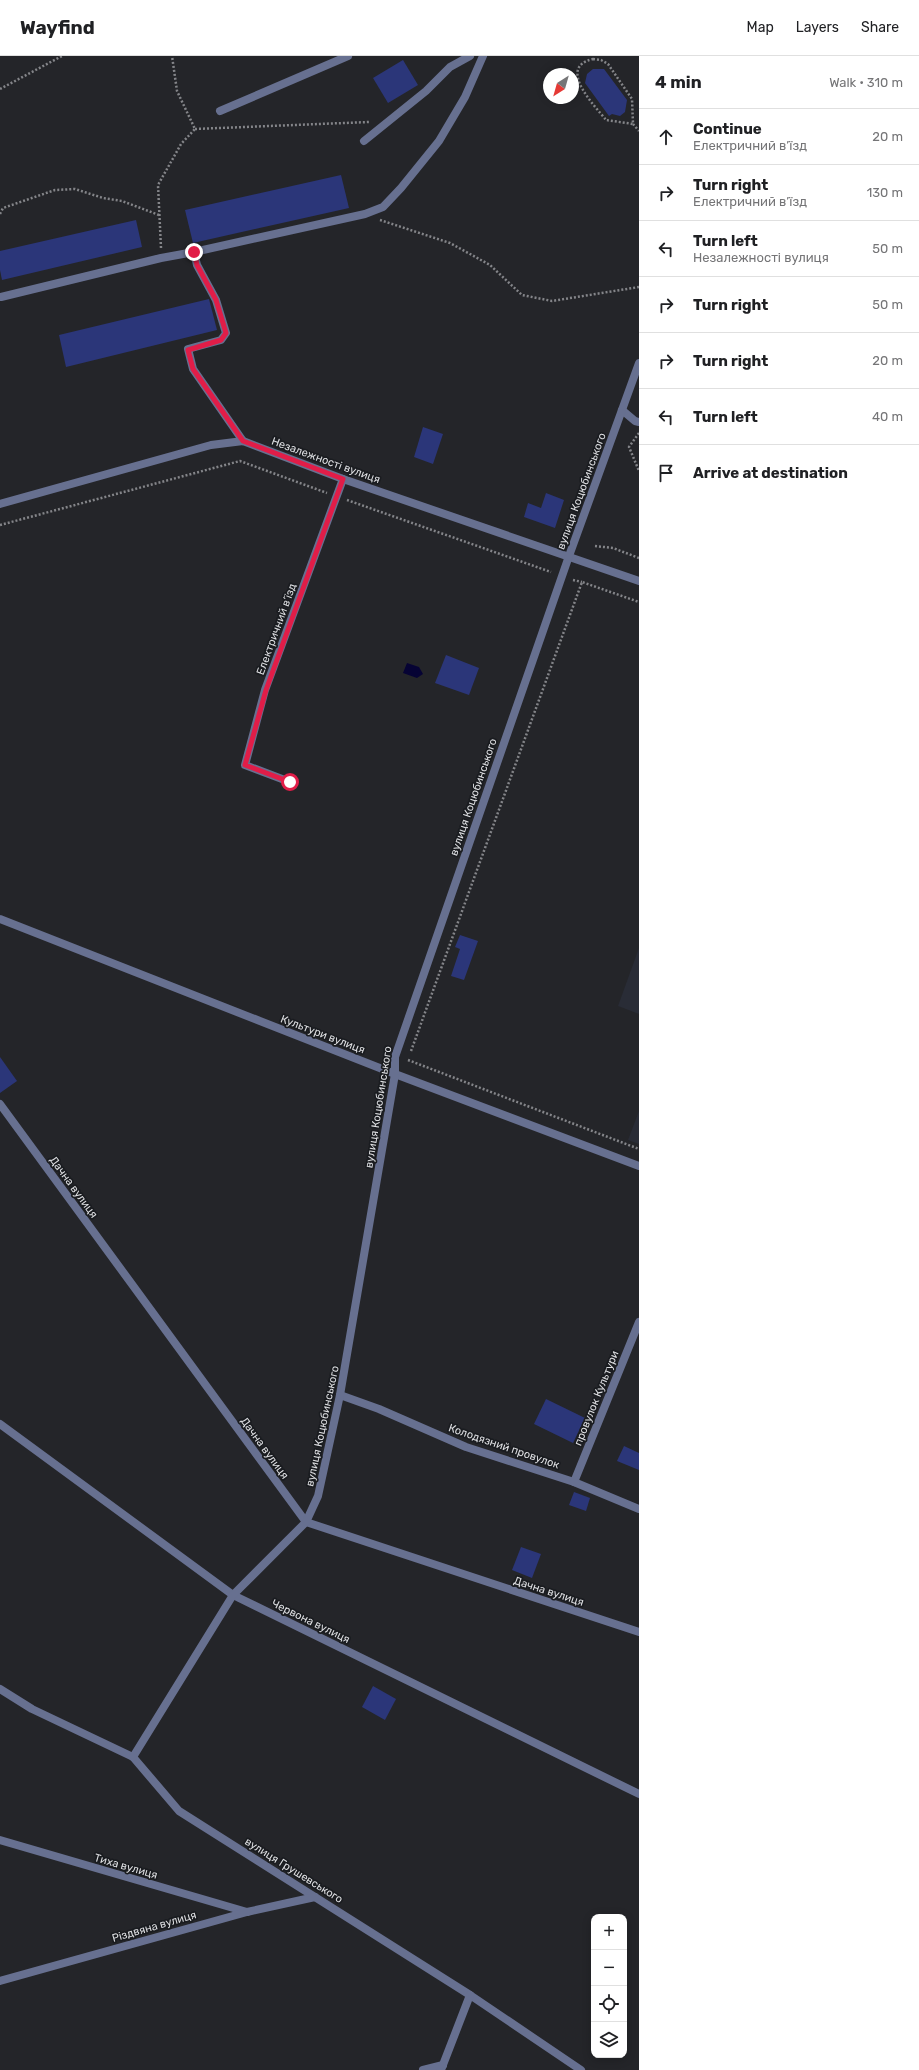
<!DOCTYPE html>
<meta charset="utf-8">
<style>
body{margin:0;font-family:Rubik,sans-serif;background:#f6f6f6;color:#202124}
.controls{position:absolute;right:12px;bottom:12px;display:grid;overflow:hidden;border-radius:8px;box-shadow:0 2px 10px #0003}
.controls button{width:36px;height:36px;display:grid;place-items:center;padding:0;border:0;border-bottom:1px solid #e0e0e0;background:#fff;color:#202124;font:20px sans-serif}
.compass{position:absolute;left:543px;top:12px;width:36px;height:36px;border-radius:50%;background:#fff;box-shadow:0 2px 10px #0003;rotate:217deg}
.stop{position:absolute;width:12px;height:12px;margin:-9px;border:3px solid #e11d48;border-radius:50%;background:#fff}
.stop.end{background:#e11d48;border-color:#fff;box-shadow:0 1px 4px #0008}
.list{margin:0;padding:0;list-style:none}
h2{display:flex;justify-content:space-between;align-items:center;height:52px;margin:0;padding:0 16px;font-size:17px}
h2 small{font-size:13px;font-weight:400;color:#757577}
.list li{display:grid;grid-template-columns:26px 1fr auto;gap:12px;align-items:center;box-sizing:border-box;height:56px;padding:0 16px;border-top:1px solid #e0e0e0}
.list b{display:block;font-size:15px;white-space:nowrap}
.list p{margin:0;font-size:13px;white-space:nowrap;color:#757577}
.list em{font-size:13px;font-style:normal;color:#757577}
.icon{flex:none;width:22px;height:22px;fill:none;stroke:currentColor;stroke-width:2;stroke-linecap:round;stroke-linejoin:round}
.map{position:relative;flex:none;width:639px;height:2014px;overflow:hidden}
header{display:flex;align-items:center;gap:24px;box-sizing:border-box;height:56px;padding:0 20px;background:#fff;border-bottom:1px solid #e0e0e0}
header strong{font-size:19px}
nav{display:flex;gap:22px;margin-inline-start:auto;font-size:14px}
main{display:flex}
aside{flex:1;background:#fff}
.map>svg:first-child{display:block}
.built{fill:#292c36}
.water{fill:#060334}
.building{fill:#2b3679}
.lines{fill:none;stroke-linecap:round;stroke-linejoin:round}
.path{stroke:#848589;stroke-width:2.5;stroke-dasharray:2 2;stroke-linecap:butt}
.service{stroke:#677090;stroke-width:8}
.minor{stroke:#677090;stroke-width:8}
.route{stroke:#e11d48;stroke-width:5}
.labels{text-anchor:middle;stroke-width:3.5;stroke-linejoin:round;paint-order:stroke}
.street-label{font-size:11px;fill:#dedfe2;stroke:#1a1c20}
</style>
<header>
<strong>Wayfind</strong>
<nav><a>Map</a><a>Layers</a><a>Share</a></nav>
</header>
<main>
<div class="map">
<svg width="639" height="2014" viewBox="0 0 639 2014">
<rect width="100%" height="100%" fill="#242529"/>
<g class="built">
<path d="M639 892V958L618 950Z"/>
<path d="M639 1055V1088L628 1084Z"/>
</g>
<path class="water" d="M407 607 419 611 423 618 417 622 403 617Z"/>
<g class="building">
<path d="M403 4 418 29 388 47 373 22Z"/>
<path d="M593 13H604L627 44 625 56 620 60 612 58 609 60 585 27 587 18Z"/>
<path d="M341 119 349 152 193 187 185 154Z"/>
<path d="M136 164 142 191 2 224 0 214V195Z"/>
<path d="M209 243 217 274 66 311 59 279Z"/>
<path d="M423 371 443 378 433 408 414 401Z"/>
<path d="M546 437 564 444 555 472 524 461 528 447 541 452Z"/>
<path d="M446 599 479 612 469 639 435 627Z"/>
<path d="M460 879 478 885 464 924 451 920 460 893 455 891Z"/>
<path d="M0 1001 17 1025 0 1037Z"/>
<path d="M546 1343 585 1362 573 1387 534 1368Z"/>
<path d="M624 1390 639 1397V1414L617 1405Z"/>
<path d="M574 1436 590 1442 586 1455 569 1449Z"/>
<path d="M521 1491 541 1498 532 1522 512 1514Z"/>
<path d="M373 1630 396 1643 385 1664 362 1651Z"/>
</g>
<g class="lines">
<g class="path">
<path d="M593 3 601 4 608 8 632 43 633 68 606 64C595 50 556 11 593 3Z"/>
<path d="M0 33 62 0"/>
<path d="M633 68 639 75"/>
<path d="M195 73 369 66"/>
<path d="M0 158 3 152 55 134 75 133 103 142 122 145 159 159"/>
<path d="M380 164 450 187 490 209 522 239 552 245 639 231"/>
<path d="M161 192 158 129 181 88 195 73 177 35 172 0"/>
<path d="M639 377 629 391 639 415"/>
<path d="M347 444 551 516"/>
<path d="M0 469 240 405 327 437"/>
<path d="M595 490 613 492 639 502"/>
<path d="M573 524 582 526"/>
<path d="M411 995 582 526 639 546"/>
<path d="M408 1004 639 1093"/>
</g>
<g class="service">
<path d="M220 55 348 0"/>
<path d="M364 85 426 35 450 11 470 0"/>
<path d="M622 354 635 365 639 366"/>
</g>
<g class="minor">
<path d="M1 241 161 202 194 196"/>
<path d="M243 385 193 313 188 293 221 284 226 277 216 244 197 209 194 196 365 158 383 151 401 132 439 85 465 41 483 0"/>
<path d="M0 448 211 389 243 385 343 423 639 525"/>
<path d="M290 726 245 709 265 634 343 423"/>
<path d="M0 863 395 1018 639 1110"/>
<path d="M0 1048 306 1466 639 1576"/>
<path d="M340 1339 379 1353 466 1391 574 1426 639 1453"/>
<path d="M0 1368 233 1539 639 1738"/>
<path d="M574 1426 639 1266"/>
<path d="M0 1633 32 1653 133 1701 179 1755 470 1939 581 2014"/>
<path d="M133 1701 233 1539 306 1466 318 1440 340 1339 395 1018V1001L569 500 639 307"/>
<path d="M0 1784 247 1856"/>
<path d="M0 1925 247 1856 315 1841"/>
<path d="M423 2014 443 2009"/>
<path d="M441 2014 470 1939"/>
</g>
</g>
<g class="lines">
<path class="route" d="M194 196 197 209 216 244 226 277 221 284 188 294 193 313 243 385 343 423 266 634 245 709 290 726"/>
</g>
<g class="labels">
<g class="street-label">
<text transform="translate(326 404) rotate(20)" y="4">Незалежності вулиця</text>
<text transform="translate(581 435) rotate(-70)" y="4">вулиця Коцюбинського</text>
<text transform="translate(276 573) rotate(-70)" y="4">Електричний в’їзд</text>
<text transform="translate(473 741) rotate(-71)" y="4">вулиця Коцюбинського</text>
<text transform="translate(323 978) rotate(21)" y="4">Культури вулиця</text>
<text transform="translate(378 1051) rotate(-81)" y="4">вулиця Коцюбинського</text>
<text transform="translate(74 1131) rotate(54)" y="4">Дачна вулиця</text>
<text transform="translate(596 1342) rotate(-68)" y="4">провулок Культури</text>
<text transform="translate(322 1370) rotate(-78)" y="4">вулиця Коцюбинського</text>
<text transform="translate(504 1390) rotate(19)" y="4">Колодязний провулок</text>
<text transform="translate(265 1392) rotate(54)" y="4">Дачна вулиця</text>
<text transform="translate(549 1535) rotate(18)" y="4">Дачна вулиця</text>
<text transform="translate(311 1565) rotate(26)" y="4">Червона вулиця</text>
<text transform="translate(126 1810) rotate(16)" y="4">Тиха вулиця</text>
<text transform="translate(294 1814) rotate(32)" y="4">вулиця Грушевського</text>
<text transform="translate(154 1870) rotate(-16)" y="4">Різдвяна вулиця</text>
</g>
</g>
</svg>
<div class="controls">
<button>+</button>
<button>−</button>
<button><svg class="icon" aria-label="locate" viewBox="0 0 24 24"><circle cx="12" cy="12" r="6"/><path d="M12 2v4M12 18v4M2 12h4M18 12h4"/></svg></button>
<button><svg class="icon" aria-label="layers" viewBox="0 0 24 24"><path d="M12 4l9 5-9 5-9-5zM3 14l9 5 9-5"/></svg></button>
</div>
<svg class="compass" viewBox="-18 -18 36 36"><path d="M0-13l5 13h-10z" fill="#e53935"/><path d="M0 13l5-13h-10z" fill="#757577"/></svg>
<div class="stop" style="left:290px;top:726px"></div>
<div class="stop end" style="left:194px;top:196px"></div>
</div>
<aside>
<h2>4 min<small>Walk · 310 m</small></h2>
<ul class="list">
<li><svg class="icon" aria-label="ahead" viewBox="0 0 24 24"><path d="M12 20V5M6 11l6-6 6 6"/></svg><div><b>Continue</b><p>Електричний в’їзд</p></div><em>20 m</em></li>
<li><svg class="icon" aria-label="right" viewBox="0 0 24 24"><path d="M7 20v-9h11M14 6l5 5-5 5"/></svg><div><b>Turn right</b><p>Електричний в’їзд</p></div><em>130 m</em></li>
<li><svg class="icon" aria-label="left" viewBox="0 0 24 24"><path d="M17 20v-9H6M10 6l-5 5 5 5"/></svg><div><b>Turn left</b><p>Незалежності вулиця</p></div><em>50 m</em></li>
<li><svg class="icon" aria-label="right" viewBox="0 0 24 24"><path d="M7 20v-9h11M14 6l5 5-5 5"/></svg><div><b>Turn right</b></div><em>50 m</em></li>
<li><svg class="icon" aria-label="right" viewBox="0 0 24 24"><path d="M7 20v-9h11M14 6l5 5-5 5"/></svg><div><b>Turn right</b></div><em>20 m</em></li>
<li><svg class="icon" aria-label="left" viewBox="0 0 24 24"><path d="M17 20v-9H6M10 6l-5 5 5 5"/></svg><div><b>Turn left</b></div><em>40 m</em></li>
<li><svg class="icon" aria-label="arrive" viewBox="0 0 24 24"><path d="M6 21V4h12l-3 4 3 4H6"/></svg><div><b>Arrive at destination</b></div></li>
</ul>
</aside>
</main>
